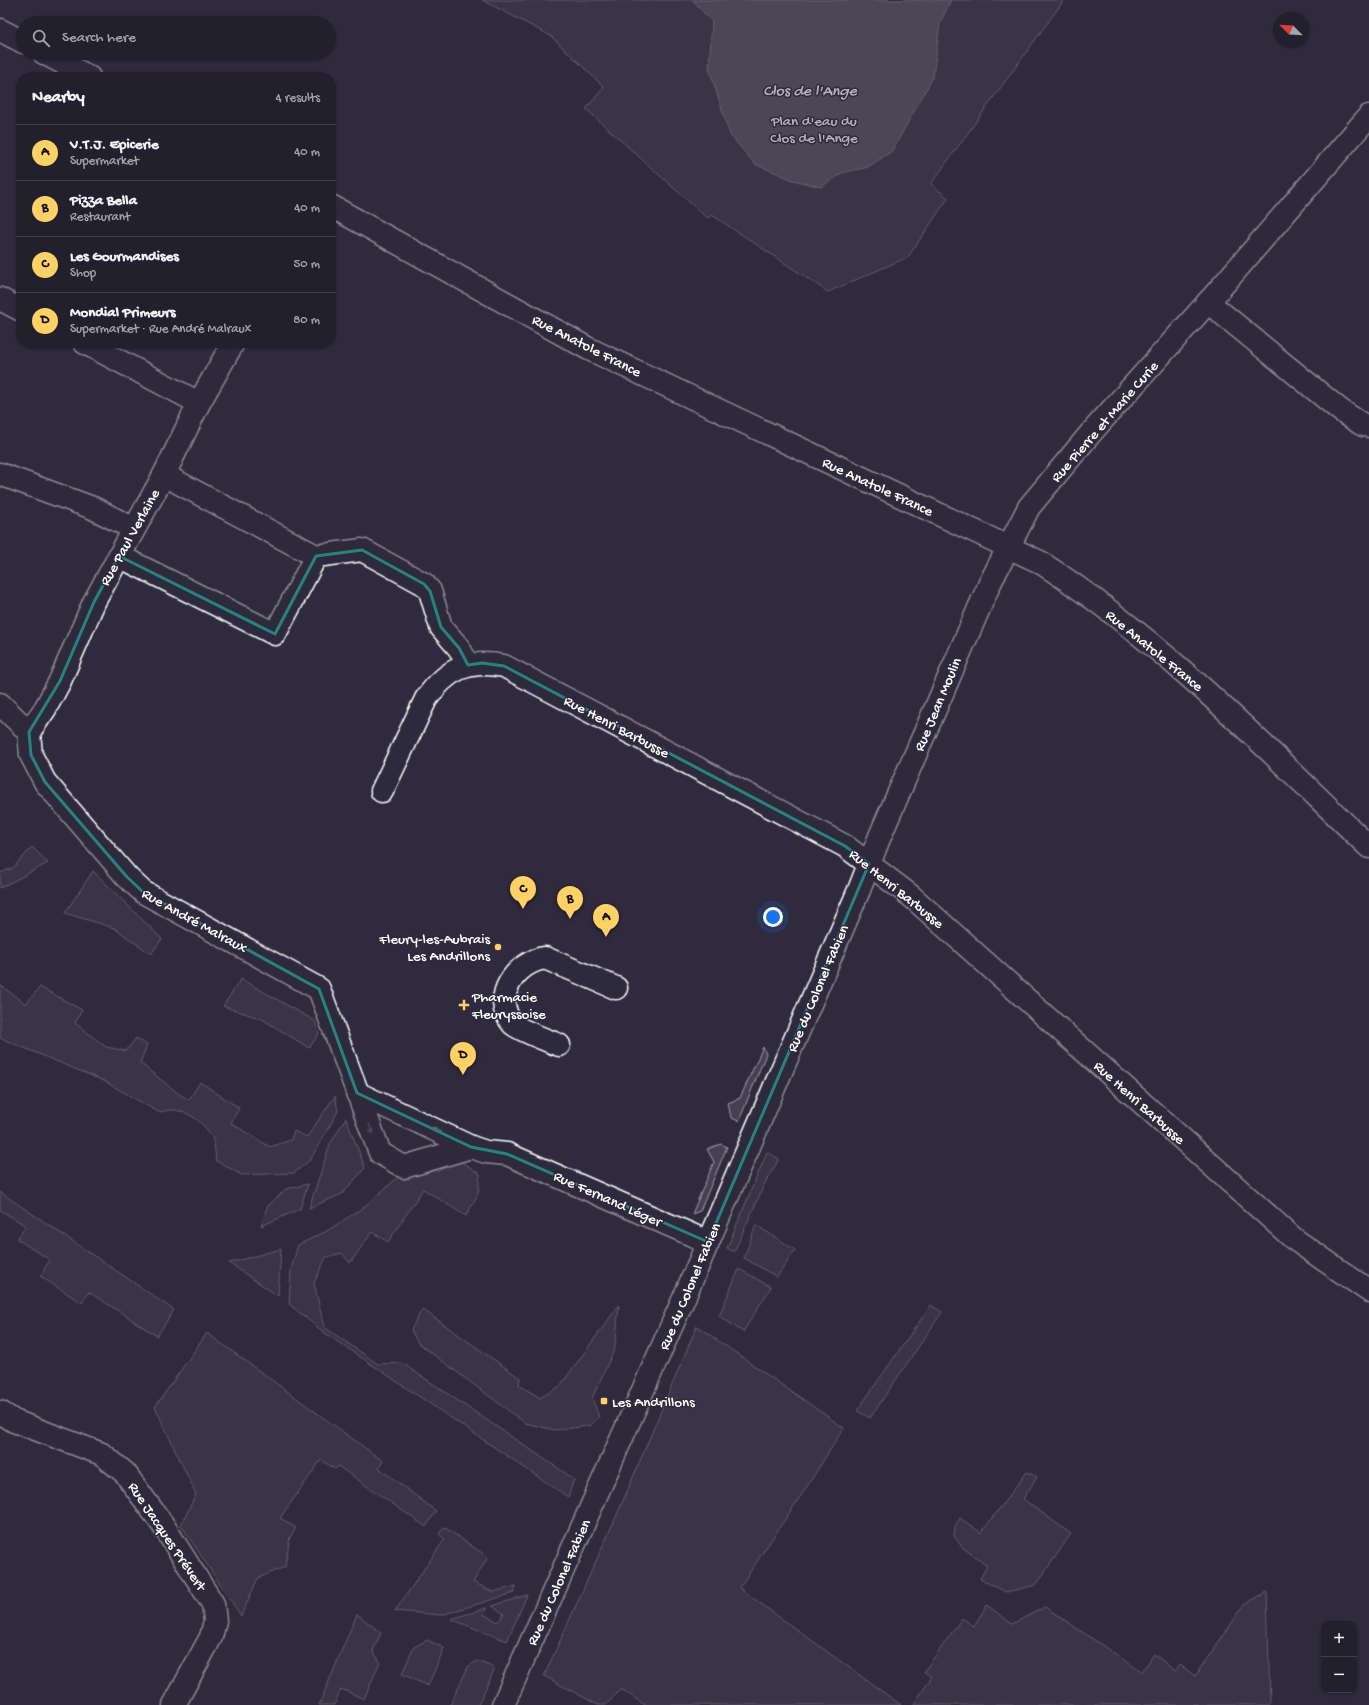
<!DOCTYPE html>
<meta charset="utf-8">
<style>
body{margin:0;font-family:"Gochi Hand",sans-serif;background:#2f2d3a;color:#f1f3f6}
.controls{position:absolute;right:12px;bottom:12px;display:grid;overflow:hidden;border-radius:8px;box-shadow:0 1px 3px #0004}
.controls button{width:36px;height:36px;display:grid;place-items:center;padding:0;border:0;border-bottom:1px solid #403e4a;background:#23202e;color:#f1f3f6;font:20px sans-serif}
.compass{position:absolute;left:1273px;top:12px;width:36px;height:36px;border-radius:50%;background:#23202e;box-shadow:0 1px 3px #0004;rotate:294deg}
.you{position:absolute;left:773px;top:917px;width:14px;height:14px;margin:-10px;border:3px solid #fff;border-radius:50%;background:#1a73e8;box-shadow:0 0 0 6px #1a73e833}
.badge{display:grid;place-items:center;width:26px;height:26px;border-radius:50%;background:#ffd166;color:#111;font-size:13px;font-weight:700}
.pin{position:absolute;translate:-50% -33px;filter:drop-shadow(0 1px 2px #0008)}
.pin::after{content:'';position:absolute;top:21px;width:14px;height:12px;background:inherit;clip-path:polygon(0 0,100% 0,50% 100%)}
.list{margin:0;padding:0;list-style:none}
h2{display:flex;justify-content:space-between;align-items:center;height:52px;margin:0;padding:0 16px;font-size:17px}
h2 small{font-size:13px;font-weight:400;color:#a3a3aa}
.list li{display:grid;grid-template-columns:26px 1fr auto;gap:12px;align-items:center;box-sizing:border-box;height:56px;padding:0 16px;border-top:1px solid #403e4a}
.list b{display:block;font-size:15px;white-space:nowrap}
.list p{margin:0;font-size:13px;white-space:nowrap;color:#a3a3aa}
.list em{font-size:13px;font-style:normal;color:#a3a3aa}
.icon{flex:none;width:22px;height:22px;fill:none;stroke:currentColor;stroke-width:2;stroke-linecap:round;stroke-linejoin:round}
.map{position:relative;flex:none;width:1369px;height:1705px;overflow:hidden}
.search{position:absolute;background:#23202e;box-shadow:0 1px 3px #0004;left:16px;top:16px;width:320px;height:44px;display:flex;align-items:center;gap:10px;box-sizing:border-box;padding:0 14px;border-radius:22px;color:#a3a3aa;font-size:15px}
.panel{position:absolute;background:#23202e;box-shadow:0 1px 3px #0004;left:16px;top:72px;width:320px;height:276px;border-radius:16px}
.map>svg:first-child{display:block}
.green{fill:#464152;stroke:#a2a0a8}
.water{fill:#6d6a77;stroke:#a7a6ad}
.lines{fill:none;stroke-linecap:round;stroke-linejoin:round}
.street-casing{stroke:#fff;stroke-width:25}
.street{stroke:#2f2a3d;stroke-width:22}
.oneway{fill:#6d6a77}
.marked{fill:none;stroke:#27847c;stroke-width:3;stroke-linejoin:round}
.poi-dot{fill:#ffd166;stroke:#2f2a3d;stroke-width:1.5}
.labels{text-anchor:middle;stroke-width:3;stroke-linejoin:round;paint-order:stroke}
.park-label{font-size:15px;fill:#b5b3ba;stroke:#2f2a3d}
.street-label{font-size:15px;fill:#fff;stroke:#2f2a3d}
.poi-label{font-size:15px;fill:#fff;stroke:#2f2a3d;text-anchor:start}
.water-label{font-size:16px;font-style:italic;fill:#b6b4bb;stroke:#2f2a3d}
</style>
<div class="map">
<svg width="1369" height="1705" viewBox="0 0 1369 1705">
<rect width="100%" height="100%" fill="#2f2a3d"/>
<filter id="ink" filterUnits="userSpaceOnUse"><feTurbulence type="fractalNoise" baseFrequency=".025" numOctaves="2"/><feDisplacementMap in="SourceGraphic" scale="8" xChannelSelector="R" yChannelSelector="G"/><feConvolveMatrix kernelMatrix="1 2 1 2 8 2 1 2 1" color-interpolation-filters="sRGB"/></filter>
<g filter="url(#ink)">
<g class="green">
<path d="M482 0H1064L931 184 948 198 908 257 828 292 712 215 707 218 586 109 604 87 551 36Z"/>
<path d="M32 847 48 863 0 888V873L13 868Z"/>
<path d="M93 871 162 939 151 954 114 928 65 913Z"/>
<path d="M241 979 315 1021 319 1034 309 1048 262 1019 223 1006Z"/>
<path d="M0 985 26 1004 40 987 82 1010 75 1023 106 1047 126 1051 136 1038 147 1045 140 1063 179 1094 189 1100 200 1082 239 1108 231 1123 270 1147 291 1140 294 1131 307 1137 335 1096 338 1111 310 1160 294 1173 242 1175 216 1161C215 1155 215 1148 214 1142 208 1126 191 1112 174 1110 169 1109 163 1112 158 1112L104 1081 0 1038Z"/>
<path d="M763 1047 766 1054 739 1121 731 1118 728 1103 740 1098Z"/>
<path d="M346 1118 365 1168 342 1194 309 1208 330 1144Z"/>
<path d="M721 1144 727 1147 700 1211 692 1214 714 1162 707 1149Z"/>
<path d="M767 1152 779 1159 765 1183 734 1252 727 1248Z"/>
<path d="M462 1162 480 1174 478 1194 466 1216 423 1189 388 1242 372 1232 350 1263 342 1253 326 1257 314 1283 324 1327 378 1364 402 1363 574 1479 568 1497 322 1331 289 1304 291 1270 298 1245 325 1232 363 1208 398 1177 424 1169 438 1171 450 1165Z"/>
<path d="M308 1184 300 1209 261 1226 267 1207 286 1189Z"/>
<path d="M0 1192 174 1310 157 1336 89 1292 82 1303 40 1276 50 1260 17 1239 26 1226 0 1210Z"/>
<path d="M756 1225 795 1250 777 1277 744 1258Z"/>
<path d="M281 1249 278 1296 229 1263Z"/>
<path d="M739 1269 771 1287 743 1332 719 1316Z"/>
<path d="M619 1305 615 1348 592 1398 599 1417 589 1426 555 1430 525 1423 418 1343 411 1330 422 1309 520 1378 519 1385 540 1398 560 1386Z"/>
<path d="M931 1305 942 1312 870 1418 857 1411Z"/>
<path d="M697 1326 844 1428 804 1491 739 1588 901 1705H645L621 1689 606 1705H598L544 1676 620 1508Z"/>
<path d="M207 1333 383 1461 379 1468 436 1511 426 1527 338 1466 335 1469 321 1460 280 1518 296 1528 290 1537 285 1567 258 1578 241 1616 181 1525 196 1494 155 1407Z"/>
<path d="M1027 1472 1037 1477 1023 1499 1071 1534 1036 1585 1006 1592 980 1579 987 1566 962 1547 954 1536 955 1526 960 1518 981 1533Z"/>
<path d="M444 1527 488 1557 473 1582 493 1592 516 1586 514 1593 441 1615 395 1611 445 1539 439 1534Z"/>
<path d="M1267 1592 1270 1702 1268 1705H913L932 1677 924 1672 962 1618 974 1626 987 1605 1012 1624 1045 1607 1142 1672 1154 1654 1175 1671 1180 1665 1195 1676 1245 1604Z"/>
<path d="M527 1595 507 1641 451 1619 487 1608 483 1614 498 1622 504 1614 492 1606Z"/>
<path d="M357 1614 381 1633 373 1651 380 1662 364 1699 341 1689 334 1705H319Z"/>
<path d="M427 1640 444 1648 428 1686 402 1674 414 1647Z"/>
<path d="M477 1661 495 1668 478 1705H450L468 1667Z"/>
</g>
<path class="water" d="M693 0H951L940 23 933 77 892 151 868 167 842 173 821 187 793 180 755 164 730 135 709 68 712 22Z"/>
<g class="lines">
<defs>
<g id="street">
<path d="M0 30 23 42"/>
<path d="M44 53 89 77"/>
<path d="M331 206 589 349 1040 562C1163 641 1265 747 1369 847"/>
<path d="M0 299 21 310"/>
<path d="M1208 302 1340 410 1363 425 1369 426"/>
<path d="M85 343 199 403"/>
<path d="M0 474 93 508 134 529"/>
<path d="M164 475 316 556"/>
<path d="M119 556 275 634 316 556 362 550 424 584 430 591 441 627 459 648 468 665"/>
<path d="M0 704 29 732 31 755 45 782 127 877 143 892 319 989 380 1153 404 1167 471 1147"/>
<path d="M29 732 45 709 60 681 94 602 164 475 199 403 233 343"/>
<path d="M382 791 426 699C447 669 468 659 504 666L845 846 911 896 1294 1239 1369 1291"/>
<path d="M559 1045C549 1041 519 1030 513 1024 490 998 516 962 545 958L616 988"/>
<path d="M357 1093 471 1147 486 1152 507 1154 708 1242"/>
<path d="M0 1412 14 1421 102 1454 125 1473 163 1525 213 1604 215 1621 211 1637 174 1705"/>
<path d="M503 1705 684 1298 859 890 880 836 990 583 1029 507 1090 434 1218 291 1369 116"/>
</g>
</defs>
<use href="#street" class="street-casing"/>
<use href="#street" class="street"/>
</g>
<defs><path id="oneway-solid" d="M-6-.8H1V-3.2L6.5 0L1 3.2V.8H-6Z"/></defs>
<g class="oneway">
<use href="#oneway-solid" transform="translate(371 1129) rotate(69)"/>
<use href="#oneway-solid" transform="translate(436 1130) rotate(-154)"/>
</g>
</g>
<path d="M0 0H1369V1705H0ZM362 550 424 584 430 591 441 627 459 648 468 665 482 663 504 666 845 846 869 864 708 1242 507 1154 471 1147 357 1093 319 989 143 892 127 877 45 782 31 755 29 732 60 681 94 602 119 556 275 634 316 556Z" fill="#2f2a3d" fill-opacity=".55" fill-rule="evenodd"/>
<path class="marked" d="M362 550 424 584 430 591 441 627 459 648 468 665 482 663 504 666 845 846 869 864 708 1242 507 1154 471 1147 357 1093 319 989 143 892 127 877 45 782 31 755 29 732 60 681 94 602 119 556 275 634 316 556Z"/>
<g class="poi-dot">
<circle cx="498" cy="947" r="4"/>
<path d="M462 999h4v4h4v4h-4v4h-4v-4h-4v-4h4z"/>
<rect x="600" y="1397" width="8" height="8" rx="2"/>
</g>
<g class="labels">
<g class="park-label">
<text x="814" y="125">Plan d'eau du<tspan x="814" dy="17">Clos de l'Ange</tspan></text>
</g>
<g class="street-label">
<text transform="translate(587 345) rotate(27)" y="5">Rue Anatole France</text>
<text transform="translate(1104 421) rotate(-49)" y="5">Rue Pierre et Marie Curie</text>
<text transform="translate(878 486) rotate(25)" y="5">Rue Anatole France</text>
<text transform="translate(129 537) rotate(-61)" y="5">Rue Paul Verlaine</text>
<text transform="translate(1155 650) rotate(39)" y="5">Rue Anatole France</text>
<text transform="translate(937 704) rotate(-67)" y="5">Rue Jean Moulin</text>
<text transform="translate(617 726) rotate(28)" y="5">Rue Henri Barbusse</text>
<text transform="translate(897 888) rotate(39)" y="5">Rue Henri Barbusse</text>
<text transform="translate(195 920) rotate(29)" y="5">Rue André Malraux</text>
<text transform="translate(817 988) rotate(-67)" y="5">Rue du Colonel Fabien</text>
<text transform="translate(1140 1102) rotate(42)" y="5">Rue Henri Barbusse</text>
<text transform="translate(608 1198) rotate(24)" y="5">Rue Fernand Léger</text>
<text transform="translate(689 1286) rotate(-67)" y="5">Rue du Colonel Fabien</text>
<text transform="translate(168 1536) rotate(56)" y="5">Rue Jacques Prévert</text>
<text transform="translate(558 1582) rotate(-66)" y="5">Rue du Colonel Fabien</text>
</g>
<g class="poi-label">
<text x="490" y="943" text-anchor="end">Fleury-les-Aubrais<tspan x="490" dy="17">Les Andrillons</tspan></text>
<text x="472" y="1001">Pharmacie<tspan x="472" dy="17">Fleuryssoise</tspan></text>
<text x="612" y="1406">Les Andrillons</text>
</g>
<g class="water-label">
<text x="810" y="95">Clos de l'Ange</text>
</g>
</g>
</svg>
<div class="controls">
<button>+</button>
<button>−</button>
</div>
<svg class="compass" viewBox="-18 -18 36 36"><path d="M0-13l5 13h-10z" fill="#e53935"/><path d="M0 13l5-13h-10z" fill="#a3a3aa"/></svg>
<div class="you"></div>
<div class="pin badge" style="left:606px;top:937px">A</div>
<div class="pin badge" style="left:570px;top:919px">B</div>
<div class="pin badge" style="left:523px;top:909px">C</div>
<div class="pin badge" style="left:463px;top:1075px">D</div>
<div class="search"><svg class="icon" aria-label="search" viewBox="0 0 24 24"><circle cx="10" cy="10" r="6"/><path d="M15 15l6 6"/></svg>Search here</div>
<section class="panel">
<h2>Nearby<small>4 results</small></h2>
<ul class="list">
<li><span class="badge">A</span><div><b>V.T.J. Epicerie</b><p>Supermarket</p></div><em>40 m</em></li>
<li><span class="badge">B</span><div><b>Pizza Bella</b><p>Restaurant</p></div><em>40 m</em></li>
<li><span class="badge">C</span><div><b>Les Gourmandises</b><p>Shop</p></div><em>50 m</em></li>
<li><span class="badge">D</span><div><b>Mondial Primeurs</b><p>Supermarket · Rue André Malraux</p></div><em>80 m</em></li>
</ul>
</section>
</div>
